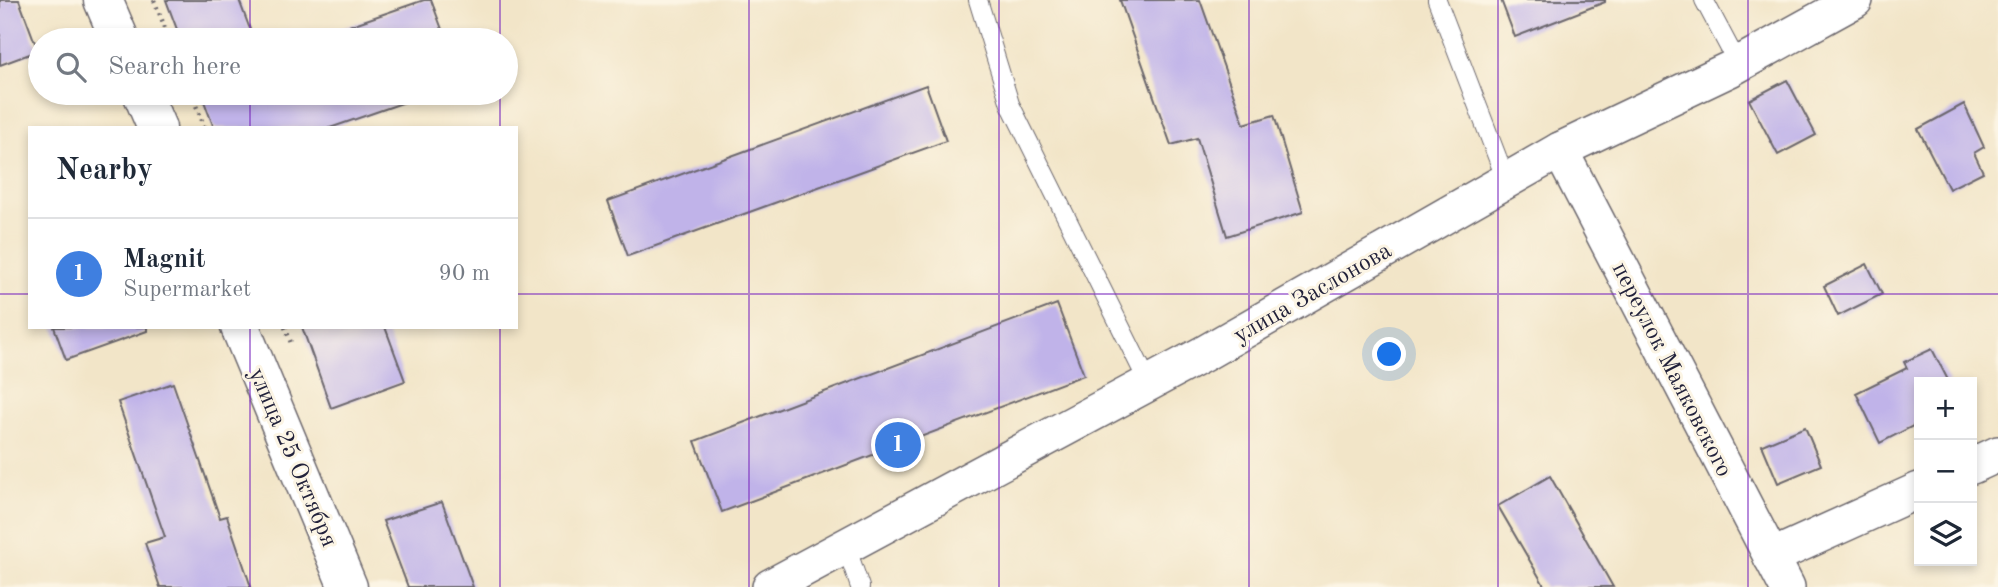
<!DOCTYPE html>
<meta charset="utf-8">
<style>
body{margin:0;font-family:"Old Standard TT",serif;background:#f6f6f7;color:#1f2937}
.controls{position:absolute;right:21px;bottom:21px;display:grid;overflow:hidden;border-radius:0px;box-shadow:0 4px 10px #0003}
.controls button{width:63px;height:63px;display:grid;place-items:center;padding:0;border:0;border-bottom:2px solid #e0e1e3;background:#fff;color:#1f2937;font:35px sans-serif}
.you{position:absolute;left:1390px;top:355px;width:24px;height:24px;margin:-18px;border:5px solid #fff;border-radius:50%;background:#1a73e8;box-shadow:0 0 0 10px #1a73e833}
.badge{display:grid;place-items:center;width:46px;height:46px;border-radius:50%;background:#0b8043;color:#fff;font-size:23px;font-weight:700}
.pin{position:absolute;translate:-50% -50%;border:4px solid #fff;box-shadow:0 2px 7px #0006}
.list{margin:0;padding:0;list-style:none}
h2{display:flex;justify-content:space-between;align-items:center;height:91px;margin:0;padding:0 28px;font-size:30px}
h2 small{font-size:23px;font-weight:400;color:#747a83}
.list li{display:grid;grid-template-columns:46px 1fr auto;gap:21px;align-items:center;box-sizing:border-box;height:112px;padding:0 28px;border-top:2px solid #e0e1e3}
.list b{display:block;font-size:26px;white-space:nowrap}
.list p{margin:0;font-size:23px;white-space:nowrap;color:#747a83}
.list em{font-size:23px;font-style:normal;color:#747a83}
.icon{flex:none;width:38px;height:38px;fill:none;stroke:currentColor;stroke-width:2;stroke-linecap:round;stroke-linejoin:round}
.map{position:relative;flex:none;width:1998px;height:587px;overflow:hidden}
.search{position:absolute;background:#fff;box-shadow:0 4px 10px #0003;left:28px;top:28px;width:490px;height:77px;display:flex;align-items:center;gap:18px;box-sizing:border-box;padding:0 24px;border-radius:38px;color:#747a83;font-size:26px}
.panel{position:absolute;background:#fff;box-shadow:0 4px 10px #0003;left:28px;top:126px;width:490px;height:203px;border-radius:0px}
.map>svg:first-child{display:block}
.building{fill:#c0b3e9}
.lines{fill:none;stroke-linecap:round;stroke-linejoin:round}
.lane-casing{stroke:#6b666c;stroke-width:20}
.street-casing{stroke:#6b666c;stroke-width:38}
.primary-casing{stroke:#6b666c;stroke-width:41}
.path{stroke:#6b666c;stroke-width:4.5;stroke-dasharray:2 5;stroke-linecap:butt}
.lane{stroke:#fff;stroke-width:18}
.street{stroke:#fff;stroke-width:35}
.primary{stroke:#fff;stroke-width:38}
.grid{fill:none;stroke:#7b2cbf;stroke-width:2;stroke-opacity:0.55}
.labels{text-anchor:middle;stroke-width:6;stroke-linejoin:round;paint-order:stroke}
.street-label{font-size:24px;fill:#22223b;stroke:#fcf5e5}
</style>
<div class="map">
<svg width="1998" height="587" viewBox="0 0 1998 587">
<rect width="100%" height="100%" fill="#fcf5e5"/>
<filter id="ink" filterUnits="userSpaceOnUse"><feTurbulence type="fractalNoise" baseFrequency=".0143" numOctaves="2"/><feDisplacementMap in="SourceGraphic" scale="14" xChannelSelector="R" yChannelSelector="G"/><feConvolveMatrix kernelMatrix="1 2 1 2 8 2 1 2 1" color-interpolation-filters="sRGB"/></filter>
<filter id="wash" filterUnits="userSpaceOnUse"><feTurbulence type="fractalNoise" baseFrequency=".00686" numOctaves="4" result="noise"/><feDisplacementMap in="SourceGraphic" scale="28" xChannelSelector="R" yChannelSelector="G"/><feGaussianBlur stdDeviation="1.57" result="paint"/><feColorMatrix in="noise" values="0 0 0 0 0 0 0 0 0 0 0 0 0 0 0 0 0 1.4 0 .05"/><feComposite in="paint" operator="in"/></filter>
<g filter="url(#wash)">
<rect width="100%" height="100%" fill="#f2e5c8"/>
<g id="blocks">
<g class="building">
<path d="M0 0H19L38 51 0 65Z"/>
<path d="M166 0H239L254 40H181Z"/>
<path d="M424 0H431L446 40H308Z"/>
<path d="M1120 0H1200L1244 124 1274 115 1303 212 1227 236 1197 138 1171 145Z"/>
<path d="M1501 0H1605V2L1515 37Z"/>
<path d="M1787 80 1816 135 1778 155 1749 100Z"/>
<path d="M926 85 946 141 628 256 608 201Z"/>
<path d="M201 93H431L330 128H214Z"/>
<path d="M1964 104 1984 147 1974 153 1983 172 1949 189 1918 129Z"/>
<path d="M1867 264 1882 294 1838 316 1824 286Z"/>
<path d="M1057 304 1084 375 722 512 695 441Z"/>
<path d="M54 327H147V331L66 360Z"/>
<path d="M302 327H385L405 381 331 408Z"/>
<path d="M1932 349 1949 382H1919V423L1880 443 1856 393 1907 368 1904 362Z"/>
<path d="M173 383 220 518 227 516 251 587H160L145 543 165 537 118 402Z"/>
<path d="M1805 427 1821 465 1778 483 1762 445Z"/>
<path d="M1550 476 1613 587H1545L1498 506Z"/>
<path d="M442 502 473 587H408L383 521Z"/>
</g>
</g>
</g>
<g filter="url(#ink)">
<use href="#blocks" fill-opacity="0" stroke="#6b666c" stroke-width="2"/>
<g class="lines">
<defs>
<g id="lane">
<path d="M978 0 1010 104 1149 384"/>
<path d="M1437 0 1506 180"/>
<path d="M1704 0 1738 64"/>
<path d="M846 546 860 587"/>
</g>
<g id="street">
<path d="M1560 150 1787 587"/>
<path d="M1972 466 1998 454"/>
<path d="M1771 557 1919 490"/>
<path d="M770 587 1205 353 1560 150 1730 69 1855 0"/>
</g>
<g id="primary">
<path d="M103 0 120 40"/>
<path d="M142 93 157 128"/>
<path d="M240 327 348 587"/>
</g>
</defs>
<use href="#lane" class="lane-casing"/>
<use href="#street" class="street-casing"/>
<use href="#primary" class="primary-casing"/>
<g class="path">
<path d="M154 0 170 40"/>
<path d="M191 93 205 128"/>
<path d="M285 327 291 343"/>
</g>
<use href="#lane" class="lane"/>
<use href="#street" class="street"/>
<use href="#primary" class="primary"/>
</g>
</g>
<path class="grid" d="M250 0V40M500 0V40M749 0V587M999 0V587M1249 0V587M1498 0V587M1748 0V587M250 93V128M500 93V128M0 294H30M516 294H1998M250 327V587M500 327V587"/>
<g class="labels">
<g class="street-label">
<text transform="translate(1312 292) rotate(-30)" y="8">улица Заслонова</text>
<text transform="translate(1673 369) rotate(63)" y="8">переулок Маяковского</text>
<text transform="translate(294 457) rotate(67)" y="8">улица 25 Октября</text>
</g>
</g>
</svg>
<div class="controls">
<button>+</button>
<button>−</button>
<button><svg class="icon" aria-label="layers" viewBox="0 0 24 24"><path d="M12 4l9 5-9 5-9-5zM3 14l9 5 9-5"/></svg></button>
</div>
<div class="you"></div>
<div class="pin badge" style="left:898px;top:445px;background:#3f7fe0">1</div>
<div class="search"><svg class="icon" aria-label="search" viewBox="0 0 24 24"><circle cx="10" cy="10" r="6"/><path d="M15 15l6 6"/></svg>Search here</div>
<section class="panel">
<h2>Nearby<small></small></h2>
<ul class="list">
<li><span class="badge" style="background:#3f7fe0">1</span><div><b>Magnit</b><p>Supermarket</p></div><em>90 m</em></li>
</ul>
</section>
</div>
